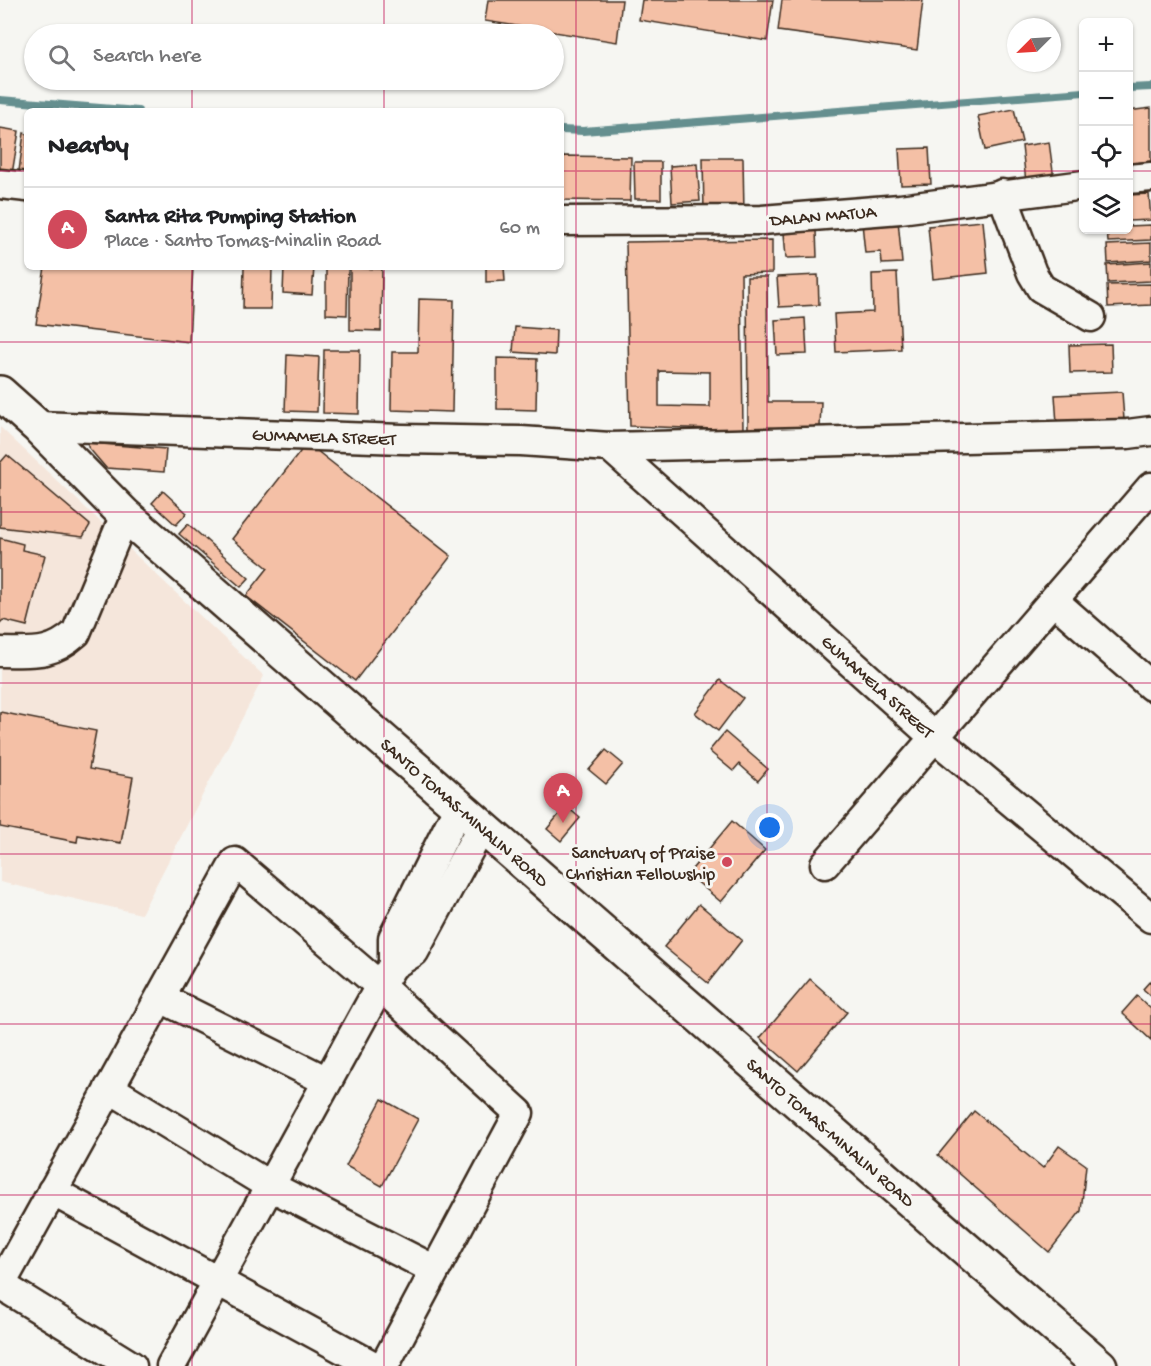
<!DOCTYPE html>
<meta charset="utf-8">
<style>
body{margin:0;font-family:"Gochi Hand",sans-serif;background:#f2f2f2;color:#202124}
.controls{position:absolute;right:18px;top:18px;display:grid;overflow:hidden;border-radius:9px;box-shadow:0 2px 4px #0004}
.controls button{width:54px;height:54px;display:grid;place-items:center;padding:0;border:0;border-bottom:2px solid #e0e0e0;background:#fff;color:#202124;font:30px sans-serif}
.compass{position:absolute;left:1007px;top:18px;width:54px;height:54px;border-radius:50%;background:#fff;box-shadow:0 2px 4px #0004;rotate:246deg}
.you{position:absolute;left:770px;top:828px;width:21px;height:21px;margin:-15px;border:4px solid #fff;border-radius:50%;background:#1a73e8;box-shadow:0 0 0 9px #1a73e833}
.badge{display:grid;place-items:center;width:39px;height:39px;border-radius:50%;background:#d1495b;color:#fff;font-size:20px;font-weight:700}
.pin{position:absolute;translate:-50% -50px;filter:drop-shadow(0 2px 3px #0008)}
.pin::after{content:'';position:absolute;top:32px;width:21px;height:18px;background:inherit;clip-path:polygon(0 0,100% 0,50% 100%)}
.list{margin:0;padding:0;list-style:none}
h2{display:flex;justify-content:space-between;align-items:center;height:78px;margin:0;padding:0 24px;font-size:26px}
h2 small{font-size:20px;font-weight:400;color:#757577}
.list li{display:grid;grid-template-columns:39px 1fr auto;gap:18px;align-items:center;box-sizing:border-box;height:84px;padding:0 24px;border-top:2px solid #e0e0e0}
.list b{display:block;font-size:22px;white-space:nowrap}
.list p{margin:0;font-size:20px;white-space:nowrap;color:#757577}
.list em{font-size:20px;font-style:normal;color:#757577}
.icon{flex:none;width:33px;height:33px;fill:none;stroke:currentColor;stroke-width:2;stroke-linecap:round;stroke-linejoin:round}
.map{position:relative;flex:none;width:1151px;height:1366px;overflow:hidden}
.search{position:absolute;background:#fff;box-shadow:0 2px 4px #0004;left:24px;top:24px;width:540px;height:66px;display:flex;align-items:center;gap:15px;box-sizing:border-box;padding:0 21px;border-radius:33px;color:#757577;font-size:22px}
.panel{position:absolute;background:#fff;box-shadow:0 2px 4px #0004;left:24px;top:108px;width:540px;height:162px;border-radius:9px}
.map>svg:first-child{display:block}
.built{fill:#f5e6db}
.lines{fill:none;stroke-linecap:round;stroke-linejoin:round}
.stream{stroke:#658f8f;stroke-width:8}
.building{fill:#f4c0a6;stroke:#3b2a1e;stroke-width:1.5;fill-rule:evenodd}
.minor-casing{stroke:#3b2a1e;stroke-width:33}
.major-casing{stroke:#3b2a1e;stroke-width:38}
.minor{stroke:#f6f6f2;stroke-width:28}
.major{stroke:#f6f6f2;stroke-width:33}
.grid{fill:none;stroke:#c2185b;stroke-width:1.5;stroke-opacity:0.55}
.poi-dot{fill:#d1495b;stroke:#f6f6f2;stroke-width:2}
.labels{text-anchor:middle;stroke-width:6;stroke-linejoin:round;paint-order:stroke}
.street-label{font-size:18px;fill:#3b2a1e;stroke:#f6f6f2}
.poi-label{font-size:18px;fill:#3b2a1e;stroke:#f6f6f2;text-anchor:end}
</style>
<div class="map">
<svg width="1151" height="1366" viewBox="0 0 1151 1366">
<rect width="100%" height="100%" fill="#f6f6f2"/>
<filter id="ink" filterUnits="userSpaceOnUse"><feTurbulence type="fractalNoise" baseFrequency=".0167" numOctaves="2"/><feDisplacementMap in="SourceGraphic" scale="12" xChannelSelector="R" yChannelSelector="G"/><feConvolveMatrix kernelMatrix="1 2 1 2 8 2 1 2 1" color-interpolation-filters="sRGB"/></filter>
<g filter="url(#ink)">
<path class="built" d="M0 427 264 676 141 914 0 882Z"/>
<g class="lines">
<g class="stream">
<path d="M1128 88 1151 87"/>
<path d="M0 100 138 111"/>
<path d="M561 130 583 131 1084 92"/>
</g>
</g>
<g class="building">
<path d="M488 0H622L617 42 485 21Z"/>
<path d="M642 0H773L767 41 639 20Z"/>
<path d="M782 0H923L917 50 778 31Z"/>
<path d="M1151 108V161L1128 164V111Z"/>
<path d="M1014 109 1022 142 985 150 978 116Z"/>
<path d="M0 128 19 131 12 174 0 172Z"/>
<path d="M24 133 27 134V172L19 171Z"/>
<path d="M1049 142 1054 179 1026 182 1022 146Z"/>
<path d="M929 148 931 184 901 185 899 149Z"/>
<path d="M563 156 631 157 630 201 562 200Z"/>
<path d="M703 158H743L744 214H704Z"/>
<path d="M634 162H661V199H635Z"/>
<path d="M697 164 700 201 672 203 670 166Z"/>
<path d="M1149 194 1151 220 1128 221V195Z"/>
<path d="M898 220 902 263 882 264 881 252 865 253 862 223Z"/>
<path d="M983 221 988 273 933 279 928 226Z"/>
<path d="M1151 225V240L1108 242 1107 230H1128V226Z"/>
<path d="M816 231 817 257 786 258 784 233Z"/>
<path d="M772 240V273L741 274 743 430 630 426 626 242ZM659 371 710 372V407L659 406Z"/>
<path d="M1151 243V260L1108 263 1107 245Z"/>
<path d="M1151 262V281L1108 283 1107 265Z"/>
<path d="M45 267H193L189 342 36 324Z"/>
<path d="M244 267H272L271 309H243Z"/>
<path d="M284 267H314L312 295 283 293Z"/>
<path d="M326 267H348L347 315 326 314Z"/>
<path d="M486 267H504L505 281 486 282Z"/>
<path d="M350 268 382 269 381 331 350 330Z"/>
<path d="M897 273 901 349 836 352 834 314 873 312 872 274Z"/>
<path d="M818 275 819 305 779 307 777 277Z"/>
<path d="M747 277H767L768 402H821L820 428 748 429Z"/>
<path d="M1151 284V305L1108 307 1107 285Z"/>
<path d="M419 299 454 300 452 412 391 410 392 352H418Z"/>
<path d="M805 318 807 354 777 355 775 320Z"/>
<path d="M515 327 556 330 555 355 513 352Z"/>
<path d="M1111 344 1112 372 1070 373 1069 345Z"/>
<path d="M324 350H360L359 414 323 413Z"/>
<path d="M287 355 319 357 317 412 285 411Z"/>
<path d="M497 358 537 359 536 410 497 409Z"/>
<path d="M1122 392 1124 420 1057 424 1055 395Z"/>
<path d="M88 443 166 449 164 472 106 468 88 447Z"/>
<path d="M307 443 451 556 355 681 246 596 268 568 232 539Z"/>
<path d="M7 455 90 525 83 537 0 527V463Z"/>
<path d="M163 491 187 513 176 525 152 503Z"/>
<path d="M188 524 249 578 241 587 179 534Z"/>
<path d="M0 538 23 544 22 550 45 555 27 626 3 620 0 623Z"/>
<path d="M720 680 743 698 718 731 695 713Z"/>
<path d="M0 712 96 731 89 769 133 777 121 843 78 835 77 842 0 827Z"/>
<path d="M725 732 768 769 758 781 739 764 733 771 709 751Z"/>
<path d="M606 750 623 764 606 784 589 770Z"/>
<path d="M566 806 580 818 561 841 547 829Z"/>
<path d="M732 821 765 850 721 902 688 874Z"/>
<path d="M699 904 742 940 708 983 664 947Z"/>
<path d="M810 979 847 1012 798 1071 760 1038Z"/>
<path d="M1151 980V996L1143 989Z"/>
<path d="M1137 996 1151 1009V1040L1122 1013Z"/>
<path d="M382 1099 418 1119 382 1186 346 1166Z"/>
<path d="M974 1111 1043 1168 1059 1146 1086 1165 1081 1211 1049 1252 938 1155Z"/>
</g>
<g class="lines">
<defs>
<g id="minor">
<path d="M1128 179 1151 177"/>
<path d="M0 184 27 187"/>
<path d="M1002 194 1032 273 1041 288 1091 317"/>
<path d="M561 221 762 220 900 209 1084 185"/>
<path d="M37 426 402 439 521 441 610 447 1128 434 1151 431"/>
<path d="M610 447 934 737 1151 918"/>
<path d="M1054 601 1151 686"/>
<path d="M0 652C33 652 50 656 76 633L125 515"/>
<path d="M825 864 1151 487"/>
<path d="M393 965V938L459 806"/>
<path d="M161 998 327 1081"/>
<path d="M109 1088 270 1186 435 1270"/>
<path d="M52 1191 374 1366"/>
<path d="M1 1285 132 1366"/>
<path d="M0 1286 235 862 380 986 519 1113 384 1366"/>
<path d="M171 1366 380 986 393 965 414 952 482 826"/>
</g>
<path id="major" d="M0 393 37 426 125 515 1100 1366"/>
</defs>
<use href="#minor" class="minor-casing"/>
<use href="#major" class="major-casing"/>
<use href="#minor" class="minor"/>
<use href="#major" class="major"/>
</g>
</g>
<path class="grid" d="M192 0V34M384 0V34M576 0V1366M767 0V1366M959 0V1366M192 80V111M384 80V111M0 171H27M561 171H1084M1128 171H1151M192 267V1366M384 267V1366M0 342H1151M0 512H1151M0 683H1151M0 854H1151M0 1024H1151M0 1195H1151"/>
<circle class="poi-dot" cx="727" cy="862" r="6"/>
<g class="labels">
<g class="street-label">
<text transform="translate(823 215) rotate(-5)" y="6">DALAN MATUA</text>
<text transform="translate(324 436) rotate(2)" y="6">GUMAMELA STREET</text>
<text transform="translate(878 686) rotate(42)" y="6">GUMAMELA STREET</text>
<text transform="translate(465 812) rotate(41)" y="6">SANTO TOMAS-MINALIN ROAD</text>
<text transform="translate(831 1132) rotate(41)" y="6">SANTO TOMAS-MINALIN ROAD</text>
</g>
<g class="poi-label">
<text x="715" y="858">Sanctuary of Praise<tspan x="715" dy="21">Christian Fellowship</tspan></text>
</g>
</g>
</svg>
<div class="controls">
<button>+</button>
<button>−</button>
<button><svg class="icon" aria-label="locate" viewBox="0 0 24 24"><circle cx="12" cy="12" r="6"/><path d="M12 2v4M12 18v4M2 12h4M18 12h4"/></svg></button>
<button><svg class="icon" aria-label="layers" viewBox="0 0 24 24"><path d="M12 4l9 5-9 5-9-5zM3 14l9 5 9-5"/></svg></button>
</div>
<svg class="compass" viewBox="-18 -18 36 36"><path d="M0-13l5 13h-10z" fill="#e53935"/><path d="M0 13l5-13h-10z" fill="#757577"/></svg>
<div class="you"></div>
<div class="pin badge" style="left:563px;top:823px">A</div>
<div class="search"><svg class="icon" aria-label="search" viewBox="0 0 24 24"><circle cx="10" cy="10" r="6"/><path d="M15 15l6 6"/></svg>Search here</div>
<section class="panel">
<h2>Nearby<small></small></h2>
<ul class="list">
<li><span class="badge">A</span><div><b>Santa Rita Pumping Station</b><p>Place · Santo Tomas-Minalin Road</p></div><em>60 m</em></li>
</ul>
</section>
</div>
